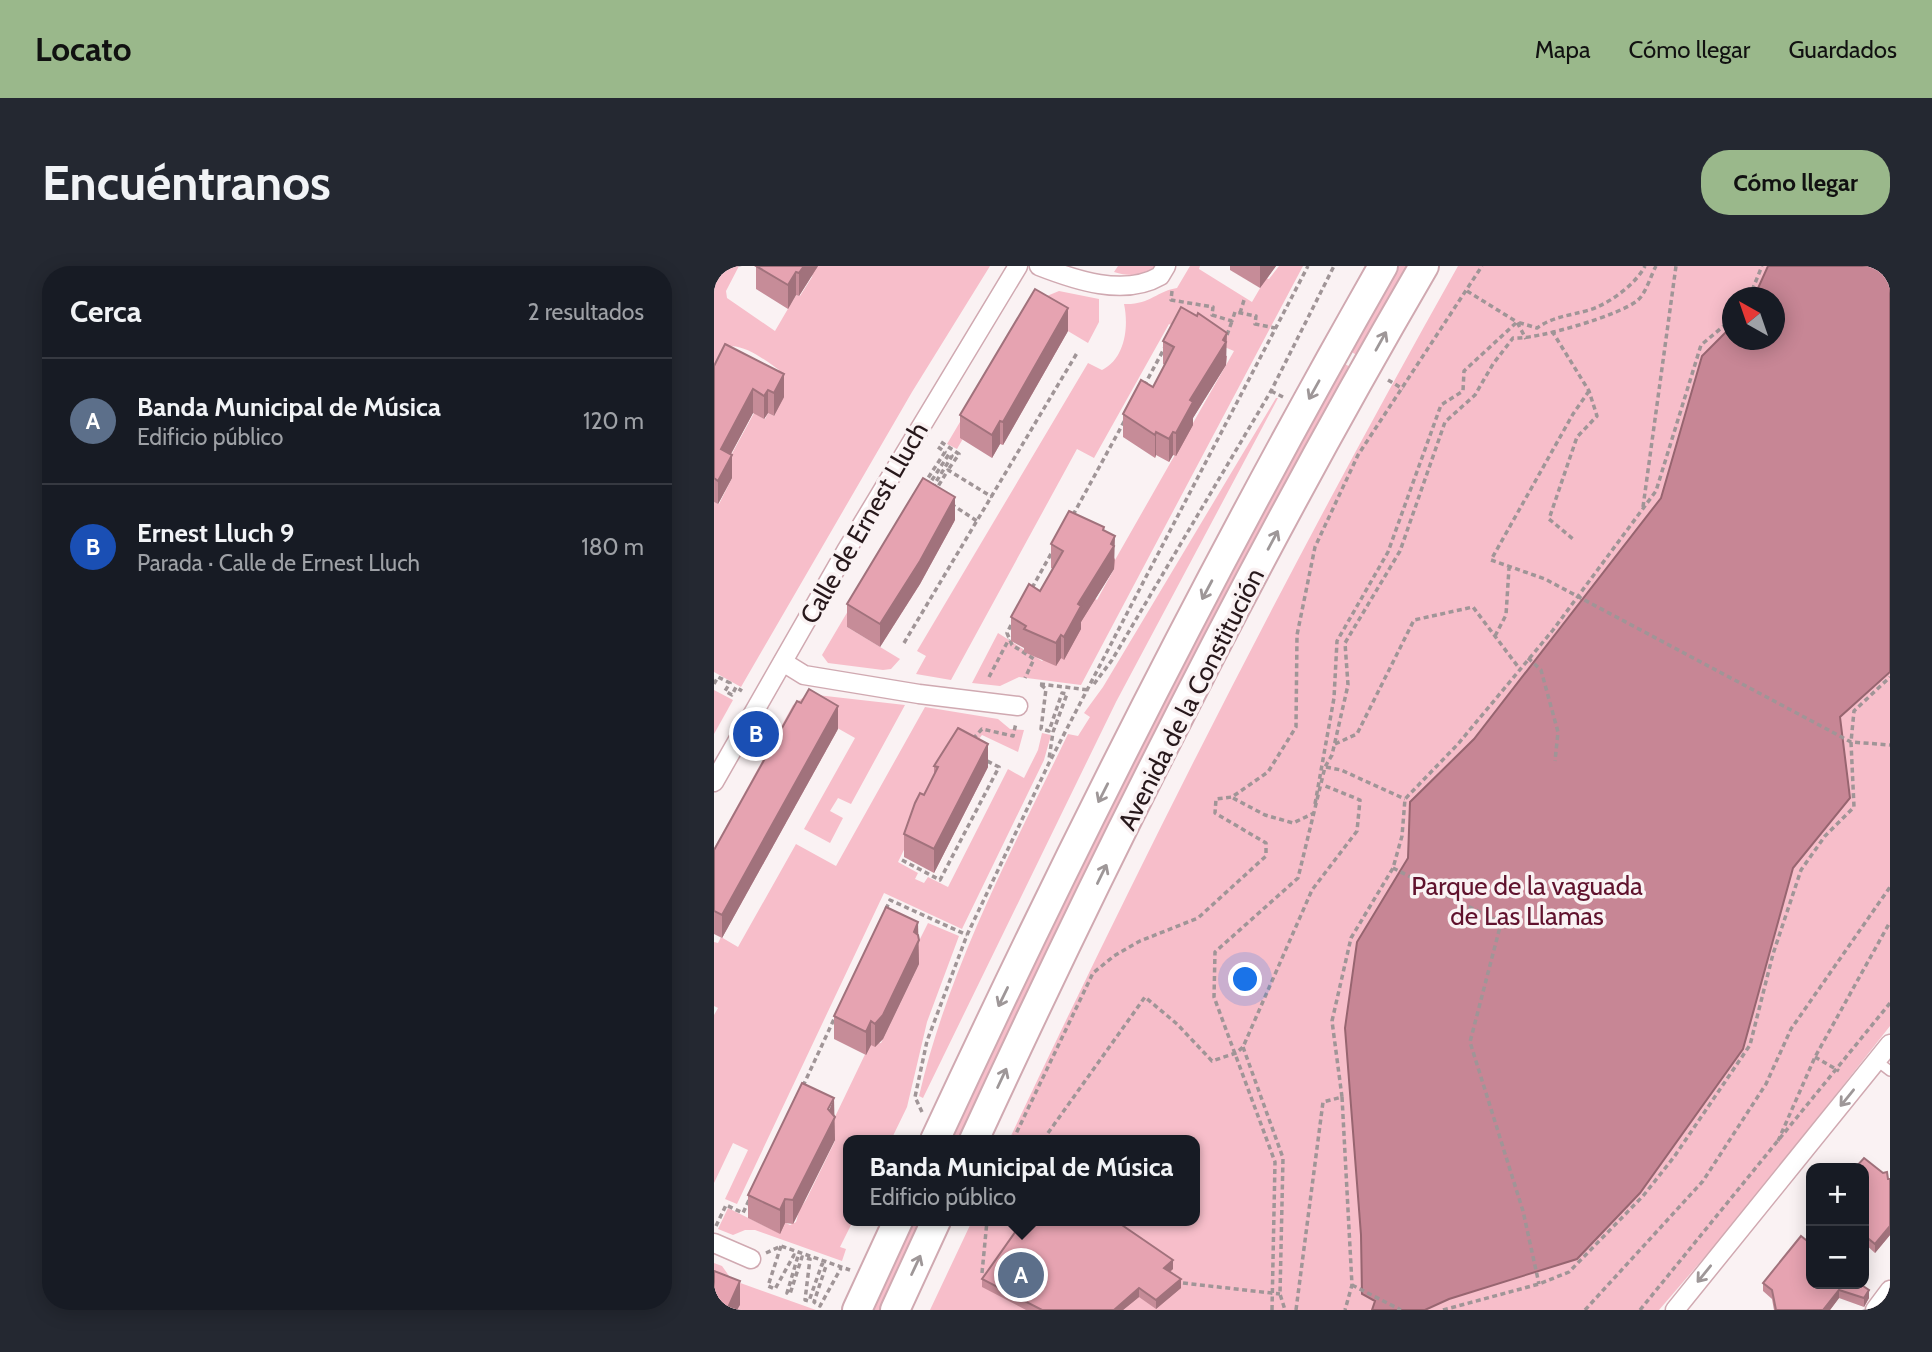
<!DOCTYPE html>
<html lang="es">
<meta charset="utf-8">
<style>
body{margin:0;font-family:Cabin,sans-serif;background:#242831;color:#f1f3f6}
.controls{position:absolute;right:21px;bottom:21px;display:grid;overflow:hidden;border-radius:14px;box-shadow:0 4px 18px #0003}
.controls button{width:63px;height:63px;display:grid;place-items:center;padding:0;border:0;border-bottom:2px solid #363941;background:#171b24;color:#f1f3f6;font:35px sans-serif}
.compass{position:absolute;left:1008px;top:21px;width:63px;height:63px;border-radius:50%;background:#171b24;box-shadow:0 4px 18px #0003;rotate:320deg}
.you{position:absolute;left:532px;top:714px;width:24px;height:24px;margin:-18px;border:5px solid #fff;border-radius:50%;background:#1a73e8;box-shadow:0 0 0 10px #1a73e833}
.badge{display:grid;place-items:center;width:46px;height:46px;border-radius:50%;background:#9ab88b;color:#fff;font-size:23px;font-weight:700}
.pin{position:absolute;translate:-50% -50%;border:4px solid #fff;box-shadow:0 2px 7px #0006}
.popup{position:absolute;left:129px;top:869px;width:357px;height:91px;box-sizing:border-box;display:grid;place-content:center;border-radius:14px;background:#171b24;filter:drop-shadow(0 2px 5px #0005);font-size:23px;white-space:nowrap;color:#9ea1a6}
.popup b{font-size:26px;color:#f1f3f6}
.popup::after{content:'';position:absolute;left:50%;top:100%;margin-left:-14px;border:14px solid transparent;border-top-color:#171b24}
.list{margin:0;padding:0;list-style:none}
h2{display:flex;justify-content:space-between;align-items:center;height:91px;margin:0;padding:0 28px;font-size:30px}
h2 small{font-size:23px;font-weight:400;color:#9ea1a6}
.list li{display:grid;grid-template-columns:46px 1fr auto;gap:21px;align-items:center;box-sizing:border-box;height:126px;padding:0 28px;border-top:2px solid #363941}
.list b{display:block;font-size:26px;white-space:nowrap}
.list p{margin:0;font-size:23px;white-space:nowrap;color:#9ea1a6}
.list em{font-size:23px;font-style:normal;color:#9ea1a6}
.map{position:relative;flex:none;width:1176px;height:1044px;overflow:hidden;border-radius:28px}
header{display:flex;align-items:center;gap:42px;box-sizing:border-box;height:98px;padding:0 35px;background:#9ab88b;color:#111}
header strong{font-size:33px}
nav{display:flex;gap:38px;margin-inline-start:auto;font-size:24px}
.intro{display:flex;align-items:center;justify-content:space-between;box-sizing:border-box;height:168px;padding:0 42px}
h1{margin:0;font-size:49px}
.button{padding:18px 32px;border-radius:28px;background:#9ab88b;color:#111;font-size:24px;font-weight:700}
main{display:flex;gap:42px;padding:0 42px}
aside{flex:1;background:#171b24;border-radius:28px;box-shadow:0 4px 18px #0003}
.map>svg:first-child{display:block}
.green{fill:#f7beca;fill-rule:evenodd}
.water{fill:#c78695;stroke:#976570;stroke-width:2}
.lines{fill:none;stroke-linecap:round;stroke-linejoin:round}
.lane-casing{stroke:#d0a9b1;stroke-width:12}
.street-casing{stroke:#d0a9b1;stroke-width:21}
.primary-casing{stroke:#d0a9b1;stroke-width:32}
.path{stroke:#a09597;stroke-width:3.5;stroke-dasharray:5 3.5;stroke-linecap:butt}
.lane{stroke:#fff;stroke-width:9}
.street{stroke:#fff;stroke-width:18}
.primary{stroke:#fff;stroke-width:28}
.wall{fill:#c68c98}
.shaded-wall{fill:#a1727c}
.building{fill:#e6a3b1;stroke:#a1727c;stroke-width:2}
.oneway{stroke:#9e9798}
.labels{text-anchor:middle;stroke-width:7;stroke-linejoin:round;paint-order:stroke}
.street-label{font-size:26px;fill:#27181b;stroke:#faf2f3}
.park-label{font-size:26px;fill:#60122d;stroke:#faf2f3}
</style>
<header>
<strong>Locato</strong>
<nav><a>Mapa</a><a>Cómo llegar</a><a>Guardados</a></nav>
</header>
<div class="intro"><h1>Encuéntranos</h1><a class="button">Cómo llegar</a></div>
<main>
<aside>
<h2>Cerca<small>2 resultados</small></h2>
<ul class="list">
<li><span class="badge" style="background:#5c6f8a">A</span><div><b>Banda Municipal de Música</b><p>Edificio público</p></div><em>120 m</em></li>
<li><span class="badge" style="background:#1a4fb4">B</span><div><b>Ernest Lluch 9</b><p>Parada · Calle de Ernest Lluch</p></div><em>180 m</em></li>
</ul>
</aside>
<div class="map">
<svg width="1176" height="1044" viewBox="0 0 1176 1044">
<rect width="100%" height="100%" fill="#faf2f3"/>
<g class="green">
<path d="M13 0H25L12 25 13 32 61 65 82 29 86 30 98 11 100 0H276L198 126 27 421 0 406V236L5 238 18 212 8 206 40 147 51 153 54 147 60 150C69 134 74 121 65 104 54 96 28 76 13 81 6 84 3 93 0 99V18Z"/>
<path d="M404 0H442C429 10 416 11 400 6Z"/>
<path d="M476 0H486L485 3 538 36 552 12 555 13 565 0H589L367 419 305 411 286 420 258 417 284 367 328 395 364 361 380 332 383 334 400 303 397 301 401 294 520 85 455 58 380 192 363 183 237 414 202 408 212 390 203 385 374 97 388 104C411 93 415 61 410 38 436 39 443 25 463 22Z"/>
<path d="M684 0H697L646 91 636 85Z"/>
<path d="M744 0H1176V760L1032 943 945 1044H216L258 955H480V874H295C435 577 583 286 744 0ZM1018 32H1060V74H1018Z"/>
<path d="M345 25 385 33V56L374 77 322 46 243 183 233 178 316 37Z"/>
<path d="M629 97 640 103 248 874H235L353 626 473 387Z"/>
<path d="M562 132H564L402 436 209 832 205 830C235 701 297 586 354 468L364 470 376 451 370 447 389 421Z"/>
<path d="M206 223 133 361 186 393 177 403 169 404 114 397 108 389Z"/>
<path d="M0 424 19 434 0 468Z"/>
<path d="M94 428 191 439 137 538 124 532 116 545 129 552 116 577 90 563 141 472 95 446 0 615V582L79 439Z"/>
<path d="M211 441 284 453 296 463 310 464 304 486 268 469 206 551 184 596 204 607 201 613 210 617 214 611 234 621 294 503 310 512 324 484 328 467 337 469 330 494 248 663 170 627 23 938 11 933 34 884 19 877 0 917V749L4 742 0 740V676L4 677 7 671 24 681 82 578 122 600Z"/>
<path d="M214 657 245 670 213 756 193 841 177 874H134V955H139L126 981 132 983 128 995 41 964H31L19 969 4 963 14 942 65 967 70 956 76 959 82 956 85 945 82 942 83 939 88 940 92 934 121 875 119 855 156 778 167 777 205 698 203 679Z"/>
<path d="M197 955H211L169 1044H156Z"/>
<path d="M0 997 8 1000 18 1014 102 1044H0Z"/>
</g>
<path class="water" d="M1054 0H1176V406L1126 451 1136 532 1079 602 1029 783 926 927 863 993 735 1033 711 1044H658L661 1035 648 1028 647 969 631 762 643 676 694 592 696 536 760 473 947 232 988 90 1018 60V74H1060V32L1040 31Z"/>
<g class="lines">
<defs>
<path id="lane" d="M1163 795 1176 805"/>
<g id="street">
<path d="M325 0C361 14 410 31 446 10L452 0"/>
<path d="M69 396 90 409 205 428 304 440"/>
<path d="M0 516 132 285 304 0"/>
<path d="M0 977 37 993"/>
<path d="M961 1044 1176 778"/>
<path d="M1161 1044 1176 1024"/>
</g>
<g id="primary">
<path d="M221 874C359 577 507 284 669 0"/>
<path d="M260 874C397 577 545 283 710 0"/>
<path d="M143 1044 184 955"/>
<path d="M181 1044 222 955"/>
</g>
</defs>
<use href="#lane" class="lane-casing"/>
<use href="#street" class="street-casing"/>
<use href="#primary" class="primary-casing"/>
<g class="path">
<path d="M458 25 457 34 499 41 498 49 518 55 521 46 542 50 541 58 561 62"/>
<path d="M753 25 803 56 812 73"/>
<path d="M1035 32 1048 0"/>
<path d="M526 47 531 31"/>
<path d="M838 65 875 125 883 150 863 171 835 253 859 273"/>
<path d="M513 69 518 55"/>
<path d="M674 114 689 123"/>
<path d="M430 120 451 81"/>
<path d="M557 125 569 131"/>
<path d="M875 125 859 148 777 294 831 313 1137 476 1176 479"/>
<path d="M227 176 245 188 234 204"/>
<path d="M224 181 231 186 212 215 216 217 235 188 238 190 220 219 223 222 234 204 278 231"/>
<path d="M237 238 263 255"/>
<path d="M929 241 962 0"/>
<path d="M359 249 411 154"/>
<path d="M318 322 338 286"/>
<path d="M297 359 293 367 298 379 320 393 311 412"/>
<path d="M781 370 792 349 795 302"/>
<path d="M190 377 363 87"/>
<path d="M814 392 827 404 844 466 841 495"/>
<path d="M275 411 295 373"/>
<path d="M0 418 4 411 16 417 11 425 18 429 22 421 28 425"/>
<path d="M326 418 375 424"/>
<path d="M380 418 398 394 557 125 620 0"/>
<path d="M327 419 332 423 327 463 335 465 348 427 353 428 339 466 335 493"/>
<path d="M259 473 268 463 299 470 302 457"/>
<path d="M621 478 643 468 700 354 759 341 805 402"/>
<path d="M612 501 627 504 691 533"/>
<path d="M519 532 551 549 579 557 600 547"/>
<path d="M601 538 620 432 623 375 674 286 727 139 749 125 750 105 803 56 823 62C840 50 855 50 875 44 895 38 922 18 931 0"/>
<path d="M188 594 226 614 285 501 273 495"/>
<path d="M679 602 787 657 756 776 809 945 825 1018"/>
<path d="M172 643 176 634 253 669"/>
<path d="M529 781 569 892 566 1028 571 1044"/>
<path d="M1101 791 1125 805"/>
<path d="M89 820 121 751"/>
<path d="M628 831 638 1019 631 1044"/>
<path d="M208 846 201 831 213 775 253 669 335 497 594 0"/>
<path d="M299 874 379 707 400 690 426 675 484 652 552 590V577L501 547 502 533 518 531 554 506 582 461 583 369 601 281 644 189 768 0"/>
<path d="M329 874 431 731 463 758 498 795 522 787 529 781 598 624 643 565 646 534 609 519"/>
<path d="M1064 875 1101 791 1176 656"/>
<path d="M2 960 12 939 29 947 36 932"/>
<path d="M67 980 54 1020 61 1023 80 989 84 990 73 1027 76 1028 88 991 96 993 91 1034 95 1035 108 998 112 1000 100 1036 106 1040 127 1002"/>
<path d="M52 987 67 980 136 1004"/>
<path d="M268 1007 273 955"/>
<path d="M469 1017 566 1028"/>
<path d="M638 1019 687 1044"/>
<path d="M558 1044 561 896 500 731 501 686 584 612 611 501 618 489 634 419 631 377 686 285 731 156 761 129 779 98 799 72C822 74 907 49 924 34 932 27 937 9 942 0"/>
<path d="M582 1044 609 836 628 831 618 755 637 672 679 602 688 570 691 533 744 478 839 364 942 225 987 79 1018 53"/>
<path d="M729 1044 825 1018 855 1006 929 930 960 891 1036 779 1059 688 1087 604 1111 570 1140 541 1137 476 1140 445 1176 411"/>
<path d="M871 1044 989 915 1052 818 1077 763 1176 621"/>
<path d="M926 1044 1176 737"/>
</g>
<use href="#lane" class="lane"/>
<use href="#street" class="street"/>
<use href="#primary" class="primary"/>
</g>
<g class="wall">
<path d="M42 0H104L85 30 82 29 74 43 42 23Z"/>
<path d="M516 0H562L546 22 516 4Z"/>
<path d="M354 65 289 179 286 178 278 192 246 172V149Z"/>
<path d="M449 75 513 90 512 99 479 152V159L462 190 459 189 455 196 442 189 441 192 409 171V148L439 121 451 99 449 98Z"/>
<path d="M0 100 70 131 60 150 54 147 50 153 39 147 17 188 18 212 4 238 0 236Z"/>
<path d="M241 254 206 318 166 381 133 361V338Z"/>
<path d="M390 265 401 294 400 303 367 356V363L350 394 347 392 342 400 310 386V382L297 375V351L326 325 339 303 337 302V278Z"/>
<path d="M124 463 8 672 0 668V584Z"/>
<path d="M220 500 274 501 220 607 190 591V568L220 509Z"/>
<path d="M204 669 205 698 169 773 161 781 157 779 152 789 120 773V750Z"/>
<path d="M120 850 121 874 79 958 71 957 66 968 34 952V929Z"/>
<path d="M1150 902 1174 913H1176V969L1161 987 1150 977Z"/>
<path d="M459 1003 456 1006 467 1022 442 1043 425 1031 409 1044H312L268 1021V1013Z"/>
<path d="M1049 1017 1146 1018 1155 1032 1150 1041 1125 1032 1116 1044H1060L1058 1033 1049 1025Z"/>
</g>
<g class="shaded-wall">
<path d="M90 0H104L85 30V7Z"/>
<path d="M546 0H562L546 22Z"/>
<path d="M82 6V29L74 43V19Z"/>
<path d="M354 42V65L289 179V156Z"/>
<path d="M513 67 512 99 479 152V159L462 190V167L476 134Z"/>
<path d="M70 108V131L60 150V127Z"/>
<path d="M39 123V147L7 206V183Z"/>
<path d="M54 124V147L50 153V130Z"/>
<path d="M286 155V178L278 192V169Z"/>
<path d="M442 166V189L441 192V169Z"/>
<path d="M459 166V189L455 196V173Z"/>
<path d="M18 189V212L4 238V215Z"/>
<path d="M241 231V254L206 318 166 381V358Z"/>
<path d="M401 270 400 303 367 356V363L350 394V371L364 338Z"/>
<path d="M347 369V392L342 400V377Z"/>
<path d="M124 440V463L8 672V649Z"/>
<path d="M274 478V501L220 607V583Z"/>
<path d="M204 656 205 698 169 773 161 781V758Z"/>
<path d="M157 755V779L152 789V766Z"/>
<path d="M120 832 121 874 79 958V934Z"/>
<path d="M71 933V957L66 968V944Z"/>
<path d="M1176 960V969L1161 987V978Z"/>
<path d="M459 994V1003L450 1010V1002Z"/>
<path d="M467 1013V1022L442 1043V1034Z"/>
<path d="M26 1015V1039L23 1044H13Z"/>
<path d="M425 1022V1031L409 1044H400Z"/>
<path d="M1125 1024V1032L1116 1044H1109Z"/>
<path d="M1155 1024V1032L1150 1041V1032Z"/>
</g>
<g class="building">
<path d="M42 0H90L85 7 82 6 74 19Z"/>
<path d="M321 23 354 42 289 156 286 155 278 169 246 149Z"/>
<path d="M467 41 483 50 484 47 513 67 509 74 512 76 476 134 479 136 462 167 459 166 455 173 442 166 441 169 409 148 427 114 439 121 460 81 449 75Z"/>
<path d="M11 78 70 108 60 127 54 124 50 130 39 123 7 183 18 189 4 215 0 212V100Z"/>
<path d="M209 212 241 231 206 295 166 358 133 338Z"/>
<path d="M355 245 390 261 389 264 401 270 397 278 400 280 364 338 367 340 350 371 347 369 342 377 310 363 312 360 297 351 315 318 326 325 349 285 337 278Z"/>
<path d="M95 423 124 440 8 649 0 645V584L83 435 87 437Z"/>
<path d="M244 462 274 478 220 583 190 568 201 537 206 527 210 529 224 501 220 500Z"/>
<path d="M172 641 204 656 200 666 204 669 205 674 169 749 161 758 157 755 152 766 120 750Z"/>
<path d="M88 817 120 832 114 843 121 851 79 934 71 933 66 944 34 929Z"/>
<path d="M1150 892 1169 907 1173 906 1174 913H1176V960L1161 978 1150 969V902H1141Z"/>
<path d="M309 955H402L459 994 450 1002 467 1013 442 1034 425 1022 400 1044H328L268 1013Z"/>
<path d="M1087 970 1097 978V1018H1146L1155 1024 1150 1032 1125 1024 1109 1044H1062L1058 1024 1049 1017Z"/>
<path d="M0 1005 26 1015 13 1044H0Z"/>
</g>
<defs><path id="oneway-shaft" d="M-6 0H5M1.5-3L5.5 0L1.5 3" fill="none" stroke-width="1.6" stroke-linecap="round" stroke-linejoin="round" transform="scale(1.75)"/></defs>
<g class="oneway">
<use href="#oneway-shaft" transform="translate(667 75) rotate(-61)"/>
<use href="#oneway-shaft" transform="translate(600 124) rotate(119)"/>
<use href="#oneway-shaft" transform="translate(559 274) rotate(-62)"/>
<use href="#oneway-shaft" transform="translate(493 324) rotate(118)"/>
<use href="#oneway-shaft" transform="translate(389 527) rotate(117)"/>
<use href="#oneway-shaft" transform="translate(388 608) rotate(-64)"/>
<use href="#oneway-shaft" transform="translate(289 731) rotate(116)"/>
<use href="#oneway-shaft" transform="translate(288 812) rotate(-65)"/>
<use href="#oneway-shaft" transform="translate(1133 832) rotate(129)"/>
<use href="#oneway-shaft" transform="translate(202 999) rotate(-65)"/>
<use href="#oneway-shaft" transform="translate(990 1008) rotate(129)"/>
</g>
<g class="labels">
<g class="street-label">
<text transform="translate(150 257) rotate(-60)" y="9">Calle de Ernest Lluch</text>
<text transform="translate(477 433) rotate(-63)" y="9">Avenida de la Constitución</text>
</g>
<g class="park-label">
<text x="813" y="629">Parque de la vaguada<tspan x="813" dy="30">de Las Llamas</tspan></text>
</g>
</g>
</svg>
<div class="controls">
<button>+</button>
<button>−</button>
</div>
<svg class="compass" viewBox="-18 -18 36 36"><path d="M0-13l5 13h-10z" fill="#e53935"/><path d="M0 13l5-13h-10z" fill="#9ea1a6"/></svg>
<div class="you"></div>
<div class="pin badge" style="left:307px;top:1009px;background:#5c6f8a">A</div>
<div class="popup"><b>Banda Municipal de Música</b>Edificio público</div>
<div class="pin badge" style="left:42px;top:468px;background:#1a4fb4">B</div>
</div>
</main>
